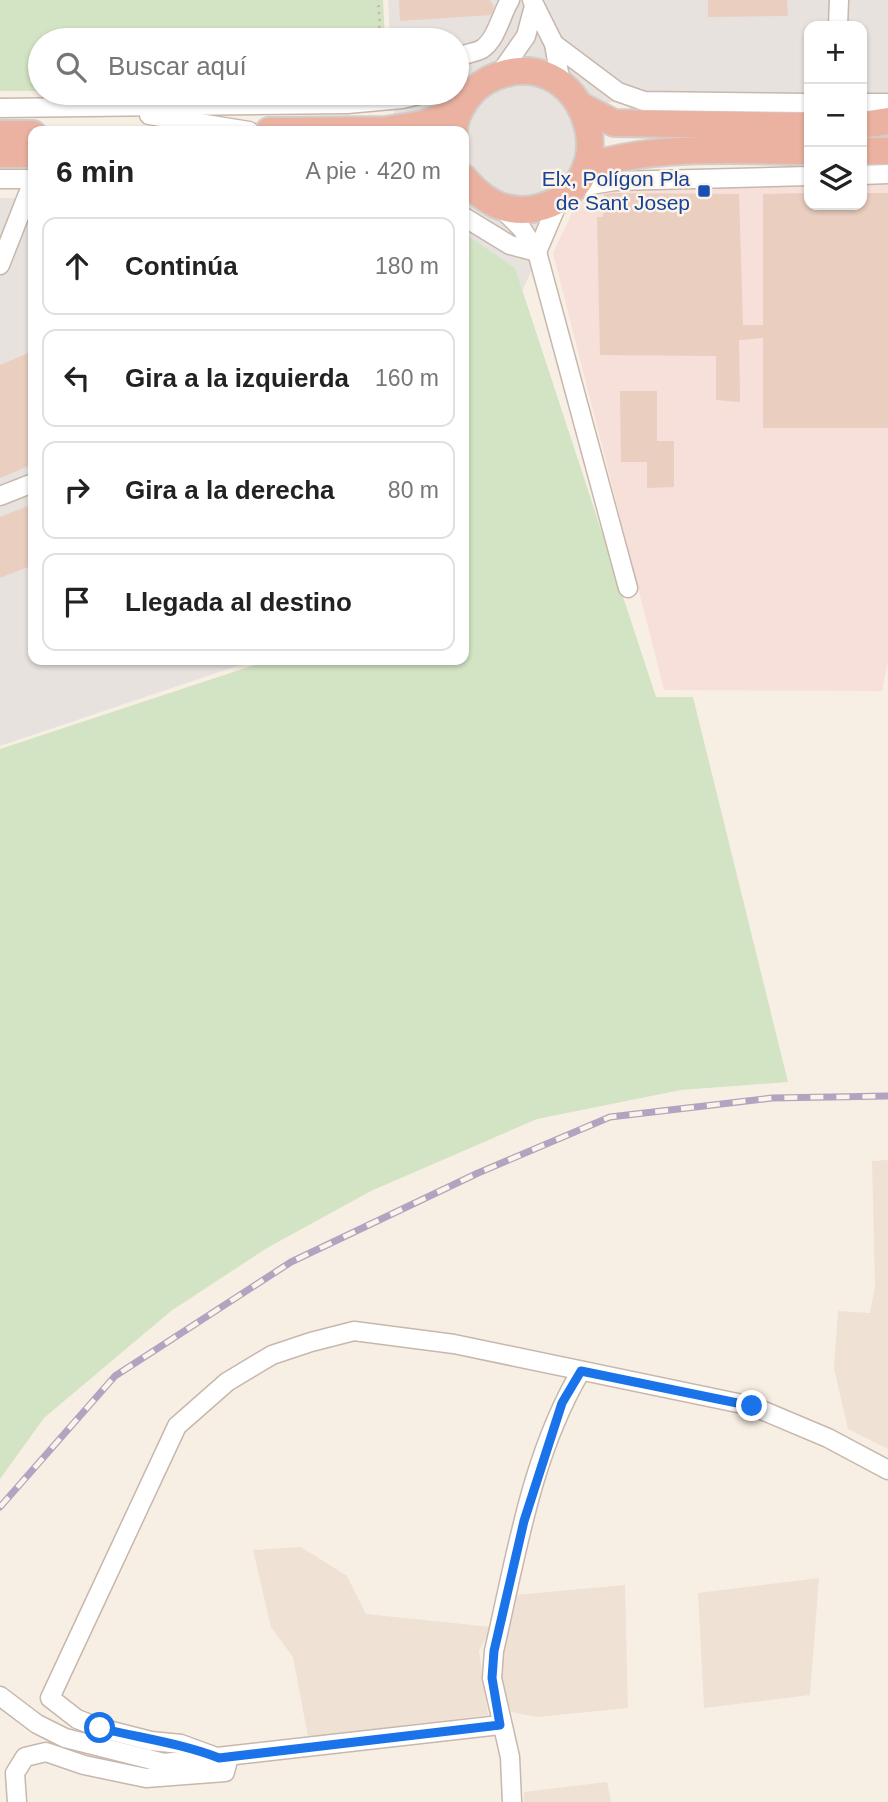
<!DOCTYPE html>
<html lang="es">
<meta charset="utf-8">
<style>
body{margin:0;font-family:Helvetica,sans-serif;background:#f2f2f2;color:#222}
.controls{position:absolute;right:21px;top:21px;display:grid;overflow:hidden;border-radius:14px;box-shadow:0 2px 5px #0004}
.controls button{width:63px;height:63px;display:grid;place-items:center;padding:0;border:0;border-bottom:2px solid #e0e0e0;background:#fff;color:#222;font:35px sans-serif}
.stop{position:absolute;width:21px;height:21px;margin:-16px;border:5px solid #1a73e8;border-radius:50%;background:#fff}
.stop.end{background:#1a73e8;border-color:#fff;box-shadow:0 2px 7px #0008}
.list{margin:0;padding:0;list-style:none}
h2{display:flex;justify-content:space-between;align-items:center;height:91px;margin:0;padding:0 28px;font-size:30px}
h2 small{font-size:23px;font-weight:400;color:#767676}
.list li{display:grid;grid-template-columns:46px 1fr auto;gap:21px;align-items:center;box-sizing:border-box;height:98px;margin:0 14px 14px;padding:0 14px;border:2px solid #e0e0e0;border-radius:14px}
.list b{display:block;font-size:26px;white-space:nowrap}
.list em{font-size:23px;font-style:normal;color:#767676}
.icon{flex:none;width:38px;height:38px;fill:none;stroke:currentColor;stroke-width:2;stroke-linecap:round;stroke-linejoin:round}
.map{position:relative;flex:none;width:888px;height:1802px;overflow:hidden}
.search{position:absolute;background:#fff;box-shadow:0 2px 5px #0004;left:28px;top:28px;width:441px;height:77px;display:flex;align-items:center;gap:18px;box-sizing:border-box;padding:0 24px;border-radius:38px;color:#767676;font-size:26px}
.panel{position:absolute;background:#fff;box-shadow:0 2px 5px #0004;left:28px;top:126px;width:441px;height:539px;border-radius:14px}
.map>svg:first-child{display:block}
.residential{fill:#efe1d3}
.commercial{fill:#f7e0d9}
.industrial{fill:#e8e2de}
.green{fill:#d3e4c4}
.building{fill:#eacebf}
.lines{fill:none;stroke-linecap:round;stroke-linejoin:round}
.minor-casing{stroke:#c7b7ac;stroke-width:21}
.highway-casing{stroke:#d3cdca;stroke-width:30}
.path{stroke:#ceb2a3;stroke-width:2.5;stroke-dasharray:2 5;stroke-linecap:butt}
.minor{stroke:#fff;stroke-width:18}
.highway{stroke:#ebb2a2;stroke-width:26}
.rail-casing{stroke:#b2a4c0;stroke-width:7}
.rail{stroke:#fcf4e9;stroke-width:4.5;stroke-dasharray:13;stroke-linecap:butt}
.route{stroke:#1a73e8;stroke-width:9}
.transit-dot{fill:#1a4fb4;stroke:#fcf4e9;stroke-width:2.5}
.labels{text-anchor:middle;stroke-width:5;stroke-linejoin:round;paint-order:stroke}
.transit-label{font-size:21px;fill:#164399;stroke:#fcf4e9;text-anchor:end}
</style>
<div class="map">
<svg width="888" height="1802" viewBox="0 0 888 1802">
<rect width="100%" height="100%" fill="#f8efe4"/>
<g class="residential">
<path d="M888 1160V1449L848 1429 834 1368 838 1311 870 1313 875 1286 872 1161Z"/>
<path d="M301 1547 347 1576 366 1614 492 1627 479 1651 488 1715 308 1737 293 1657 271 1627 253 1550Z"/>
<path d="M819 1578 810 1695 704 1708 698 1593Z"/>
<path d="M625 1585 628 1708 537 1717 511 1712 499 1669 515 1595Z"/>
<path d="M607 1782 611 1802H524V1792Z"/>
</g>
<path class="commercial" d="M862 184H888V661L882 691 664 690 553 253 572 213 591 193 619 187 809 185V205H862Z"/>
<g class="industrial">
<path d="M388 0H888V101H862V26H809V101L609 102 518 300 464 601V131H395L393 93H457V40H390Z"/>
<path d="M0 198H33V660H255L0 746Z"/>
</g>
<g class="green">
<path d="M0 0H383L385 40H40V91H0Z"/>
<path d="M464 233 515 268 656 697H693L788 1082 681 1090 537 1119 371 1191 267 1248 171 1311 44 1418 0 1479V749L270 660H464Z"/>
</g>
<g class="building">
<path d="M399 0H490L494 7 491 15 400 21Z"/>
<path d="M708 0H787L788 16 708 17Z"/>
<path d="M612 193 739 194 743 325H763V194L809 193V205H862V193H888V428H763V338L739 340 740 402 716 400V356L600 355 597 217H603L604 194Z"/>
<path d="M33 351V464L0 478V365Z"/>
<path d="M620 391H657V441H674V487L647 488V462H621Z"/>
<path d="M33 504V565L0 578V517Z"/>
</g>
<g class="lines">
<defs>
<g id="minor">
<path d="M532 0 554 44 561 84"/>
<path d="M838 26 839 0"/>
<path d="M554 44 618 92 644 101 809 103"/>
<path d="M457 60C464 52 473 54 482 49 497 39 501 14 510 0"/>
<path d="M498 76 526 36 534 6"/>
<path d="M862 103H888"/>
<path d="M0 108 347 104 402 99 427 93"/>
<path d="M149 115 249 131"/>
<path d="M862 175 888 174"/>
<path d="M0 179H33"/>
<path d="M572 188 615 181 809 176"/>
<path d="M499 206 522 229 537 252 628 588"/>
<path d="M464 217 510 245 537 252"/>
<path d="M537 252 560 198"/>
<path d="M0 265 33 181"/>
<path d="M0 496 33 483"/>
<path d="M0 1696 37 1724 65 1738 164 1763 500 1725"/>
<path d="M219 1758 181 1744 151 1741 100 1728 77 1719 50 1698 177 1426 227 1382 272 1355 311 1342 354 1331 454 1344 752 1406 828 1438 888 1470"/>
<path d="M17 1802 15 1773 25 1757 46 1752 84 1765 146 1778 225 1772 229 1756"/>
<path d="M512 1802 510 1757 492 1678 494 1651C516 1557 531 1455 581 1371"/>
</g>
<g id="highway">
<path d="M583 107 614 123 809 126"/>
<path d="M862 125 888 121"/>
<path d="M269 131 386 130 423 124 459 110"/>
<path d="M454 131C455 111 470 90 488 80 584 32 637 189 533 209 504 214 481 199 464 178"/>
<path d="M0 134H33"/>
<path d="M862 151H888"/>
<path d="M0 154H33"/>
<path d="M586 167C657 144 735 151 809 151"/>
</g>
</defs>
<use href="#minor" class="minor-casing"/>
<use href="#highway" class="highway-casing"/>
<path class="path" d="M372 40 380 26 378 0"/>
<use href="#minor" class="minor"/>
<use href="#highway" class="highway"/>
<defs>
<path id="rail" d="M0 1507 115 1376 291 1262 478 1173 610 1117 772 1098 888 1096"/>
</defs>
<use href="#rail" class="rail-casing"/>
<use href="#rail" class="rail"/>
</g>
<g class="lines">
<path class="route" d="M100 1728C140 1738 180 1743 219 1758L500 1725 492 1678 494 1651 524 1521 562 1403 581 1371 752 1406"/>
</g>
<rect class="transit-dot" x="697" y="184" width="14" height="14" rx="3.5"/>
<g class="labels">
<g class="transit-label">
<text x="690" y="186">Elx, Polígon Pla<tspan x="690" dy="24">de Sant Josep</tspan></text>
</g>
</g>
</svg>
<div class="controls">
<button>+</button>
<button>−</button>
<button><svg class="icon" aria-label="layers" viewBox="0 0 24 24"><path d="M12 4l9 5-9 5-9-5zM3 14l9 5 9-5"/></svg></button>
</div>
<div class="stop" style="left:100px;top:1728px"></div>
<div class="stop end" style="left:752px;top:1406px"></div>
<div class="search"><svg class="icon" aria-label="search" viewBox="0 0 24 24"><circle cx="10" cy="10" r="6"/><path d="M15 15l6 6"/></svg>Buscar aquí</div>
<section class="panel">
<h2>6 min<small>A pie · 420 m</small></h2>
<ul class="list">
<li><svg class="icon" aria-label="ahead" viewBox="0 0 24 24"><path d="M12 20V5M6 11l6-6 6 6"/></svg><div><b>Continúa</b></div><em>180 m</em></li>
<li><svg class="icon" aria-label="left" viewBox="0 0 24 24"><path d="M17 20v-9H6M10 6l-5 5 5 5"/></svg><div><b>Gira a la izquierda</b></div><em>160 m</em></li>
<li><svg class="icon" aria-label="right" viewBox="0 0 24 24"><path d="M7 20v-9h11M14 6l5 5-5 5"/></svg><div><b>Gira a la derecha</b></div><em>80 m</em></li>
<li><svg class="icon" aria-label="arrive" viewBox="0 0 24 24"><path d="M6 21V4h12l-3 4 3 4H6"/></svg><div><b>Llegada al destino</b></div></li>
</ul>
</section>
</div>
